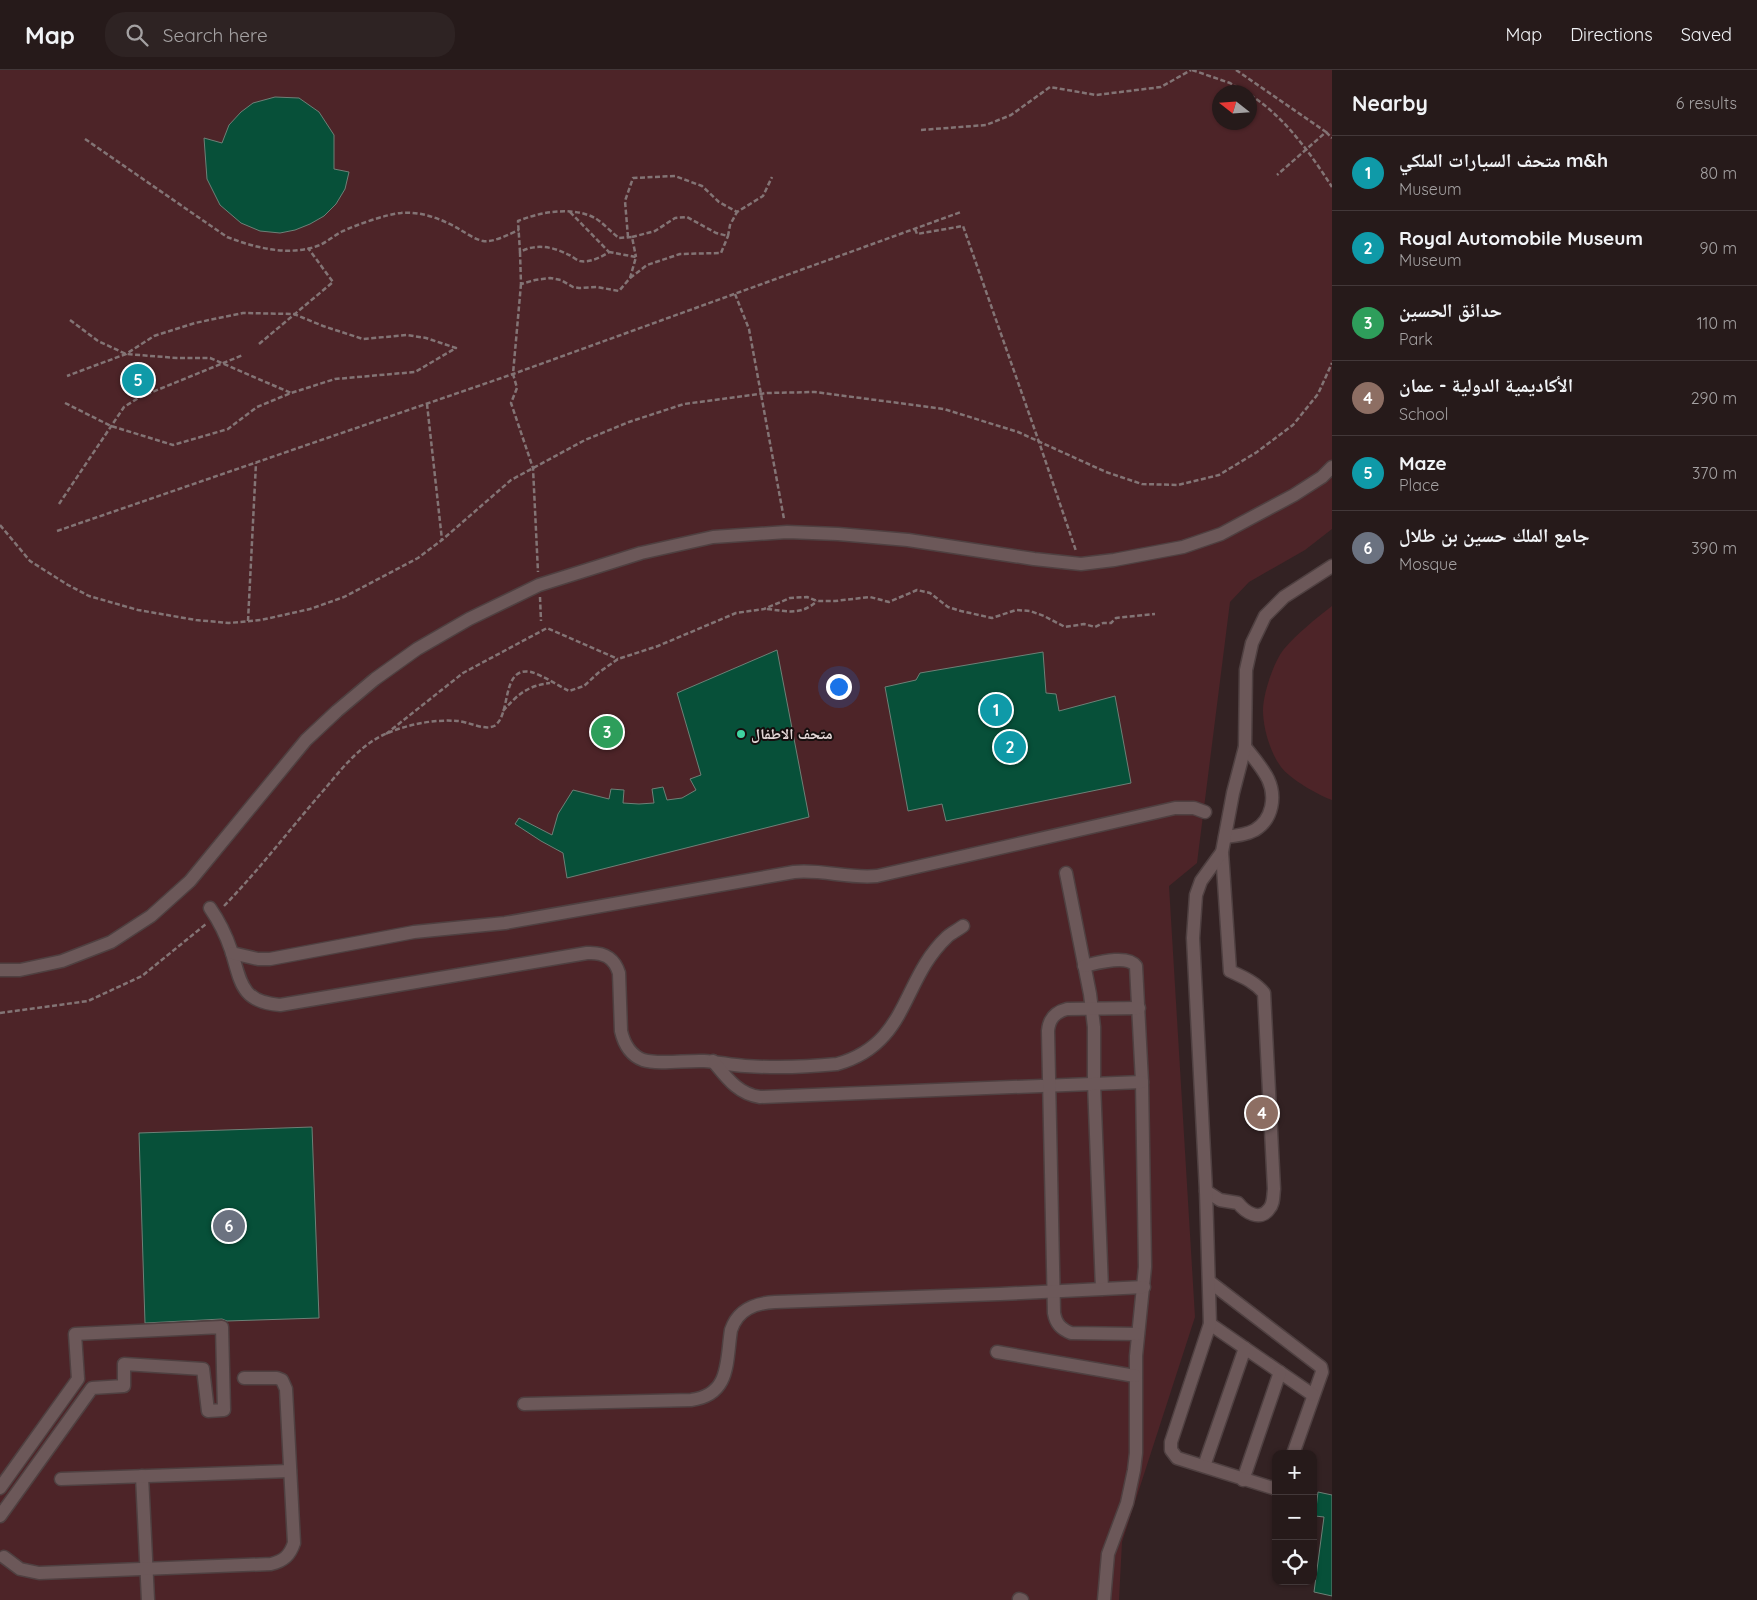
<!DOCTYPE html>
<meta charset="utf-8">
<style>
body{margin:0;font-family:Quicksand,"Noto Naskh Arabic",sans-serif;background:#2e2323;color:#f1f3f6}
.controls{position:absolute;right:15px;bottom:15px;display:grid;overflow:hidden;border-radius:10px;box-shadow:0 1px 4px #0004}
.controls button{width:45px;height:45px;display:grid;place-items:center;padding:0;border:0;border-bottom:1px solid #423839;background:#261a1a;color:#f1f3f6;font:25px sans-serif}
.compass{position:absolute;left:1212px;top:15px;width:45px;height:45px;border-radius:50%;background:#261a1a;box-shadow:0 1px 4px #0004;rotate:287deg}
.you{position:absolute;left:838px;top:616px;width:18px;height:18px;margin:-12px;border:4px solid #fff;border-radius:50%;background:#1a73e8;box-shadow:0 0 0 8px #1a73e833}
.badge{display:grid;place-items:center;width:32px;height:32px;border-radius:50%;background:#40d4a1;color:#fff;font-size:16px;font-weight:700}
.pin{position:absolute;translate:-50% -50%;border:2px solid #fff;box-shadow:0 1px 5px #0006}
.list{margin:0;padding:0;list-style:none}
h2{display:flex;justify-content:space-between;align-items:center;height:65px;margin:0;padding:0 20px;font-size:21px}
h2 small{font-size:16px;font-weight:400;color:#a4a1a2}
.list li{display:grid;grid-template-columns:32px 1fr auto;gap:15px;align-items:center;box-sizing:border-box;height:75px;padding:0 20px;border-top:1px solid #423839}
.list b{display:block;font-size:19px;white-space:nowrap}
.list p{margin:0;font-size:16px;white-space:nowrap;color:#a4a1a2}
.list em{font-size:16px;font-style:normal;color:#a4a1a2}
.icon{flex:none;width:28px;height:28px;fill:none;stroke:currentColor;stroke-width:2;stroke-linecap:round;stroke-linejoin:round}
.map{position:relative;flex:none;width:1332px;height:1530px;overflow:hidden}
header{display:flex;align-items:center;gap:30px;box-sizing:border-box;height:70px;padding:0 25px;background:#261a1a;border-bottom:1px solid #423839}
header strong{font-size:24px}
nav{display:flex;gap:28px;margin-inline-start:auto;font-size:18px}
.search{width:350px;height:45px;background:#2e2323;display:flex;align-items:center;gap:12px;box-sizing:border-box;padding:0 18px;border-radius:20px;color:#a4a1a2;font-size:19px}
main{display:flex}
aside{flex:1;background:#261a1a}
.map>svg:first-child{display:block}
.green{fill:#4d2428;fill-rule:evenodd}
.building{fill:#075039;stroke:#6d8077}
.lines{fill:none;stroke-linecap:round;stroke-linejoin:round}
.minor-casing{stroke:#4f4041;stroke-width:15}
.path{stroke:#837475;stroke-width:2.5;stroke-dasharray:5 2.5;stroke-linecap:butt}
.minor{stroke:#6c5859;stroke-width:12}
.poi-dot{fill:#40d4a1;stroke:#160e0e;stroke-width:2}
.labels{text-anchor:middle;stroke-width:4;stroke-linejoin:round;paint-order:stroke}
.poi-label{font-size:15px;font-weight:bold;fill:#e2d6d6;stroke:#160e0e;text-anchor:start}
</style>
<header>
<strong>Map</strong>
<div class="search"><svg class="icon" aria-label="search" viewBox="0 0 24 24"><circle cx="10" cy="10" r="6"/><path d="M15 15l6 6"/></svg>Search here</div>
<nav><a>Map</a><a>Directions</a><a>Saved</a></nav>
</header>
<main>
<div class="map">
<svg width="1332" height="1530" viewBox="0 0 1332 1530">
<rect width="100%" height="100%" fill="#332223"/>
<g class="green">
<path d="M0 0H1332V459L1305 480 1249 512 1230 532 1197 793 1169 816 1195 1247 1122 1472 1119 1530H0ZM1220 22H1250V52H1220Z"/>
<path d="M1332 536V730C1318 725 1290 709 1281 697 1270 682 1263 658 1263 640 1263 624 1274 591 1284 579 1298 563 1315 549 1332 536Z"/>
</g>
<g class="building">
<path d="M275 27 299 28 319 42 334 65V99L349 102 345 119 336 134 324 146 310 154 295 160 280 163 260 161 241 153 220 135 207 109 204 68 222 73 229 55 241 42 253 33Z"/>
<path d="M777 580 809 747 567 808 563 783 541 771 515 754 519 748 552 765 558 744 573 720 609 729 611 719 624 720 623 733 639 734 654 733 652 719 663 717 667 730 682 728 696 720 690 709 701 705 677 623Z"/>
<path d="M1043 582 1046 623 1056 624 1059 641 1115 626 1131 713 946 751 942 734 908 741 885 617 916 610 920 603Z"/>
<path d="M312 1057 319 1248 227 1251 222 1249 145 1253 139 1063Z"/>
<path d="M1318 1422 1332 1425V1526L1314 1522 1324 1447 1315 1446Z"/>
</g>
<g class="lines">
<defs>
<g id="minor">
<path d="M1225 767C1235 766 1246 765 1255 760 1273 749 1276 726 1268 709 1262 697 1253 687 1245 677"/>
<path d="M1066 803 1090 924 1094 957V1013L1102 1219"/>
<path d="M210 838C219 851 226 865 231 880 241 911 240 932 280 935L587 883C603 882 614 887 619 903L621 961C624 974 630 985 643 990 659 995 686 990 704 991 718 992 731 995 745 996 775 998 807 997 837 994 909 974 901 910 947 867 951 863 958 860 963 856"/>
<path d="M232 883 258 889H270L414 862 505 853 794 802C822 799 849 809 877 806L1175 738H1194L1205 742"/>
<path d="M1084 896C1097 893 1127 884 1136 896L1142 1012 1145 1197 1136 1286V1383L1134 1400 1127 1433 1108 1484 1104 1530"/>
<path d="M0 900H20L62 891 111 872 151 846 190 811 306 670 337 641 375 609 417 579 469 549 539 515 641 483 713 467 787 462 838 464 908 470 1034 489 1081 494 1114 490 1183 477 1221 464 1294 425 1322 407 1332 397"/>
<path d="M713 991C727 1008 738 1024 760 1027L1142 1012"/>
<path d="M1206 1121 1220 1130 1238 1133C1245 1142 1260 1152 1269 1139 1274 1134 1273 1126 1274 1119L1264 923C1255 912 1243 907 1230 901L1222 782"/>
<path d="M1210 1212 1321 1297 1322 1302 1293 1384"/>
<path d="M1210 1254 1313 1325"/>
<path d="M1138 1264 1071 1263C1061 1259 1056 1254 1054 1243L1048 961C1049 949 1055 942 1067 939L1139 938"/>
<path d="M997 1282 1135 1306"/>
<path d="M524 1334 691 1330C731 1325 726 1291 731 1260 738 1239 755 1233 775 1232L1000 1224 1144 1217"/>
<path d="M1204 1396 1245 1278"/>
<path d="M142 1406 148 1530"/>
<path d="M61 1409 290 1401"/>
<path d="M1243 1410 1280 1302"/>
<path d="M0 1418 78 1309 75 1264 222 1257 224 1340 208 1341 203 1299 124 1294V1316L92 1318 0 1446"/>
<path d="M1276 1419 1177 1388 1171 1380V1372L1210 1254 1206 1121 1193 868 1196 825 1201 811 1222 782 1233 723 1245 677 1246 600 1252 573 1265 546 1284 527 1332 496"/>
<path d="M4 1487 20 1499 39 1503 271 1494C284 1491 290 1485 294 1473L286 1319 282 1310 277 1308H244"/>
<path d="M1019 1529 1022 1530"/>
</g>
</defs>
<use href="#minor" class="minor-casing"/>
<g class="path">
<path d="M1192 0 1230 13 1245 22"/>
<path d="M1236 0 1326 62 1277 105"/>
<path d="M1250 25C1284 46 1311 84 1332 117"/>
<path d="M921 60 986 55 1011 45 1050 17 1096 25 1161 17 1191 0"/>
<path d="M1326 62 1332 68"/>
<path d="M85 69 227 167C256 178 290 187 320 175 328 171 335 165 343 161 356 155 387 144 401 143 421 141 442 149 459 159 466 163 474 169 483 171 493 173 509 164 519 160"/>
<path d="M570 142 609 182C602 187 589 193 580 191 576 190 572 186 569 185 554 177 536 173 520 182L518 151C540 142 572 136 595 148 602 152 611 162 619 168L632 167 636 187"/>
<path d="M915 159 917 164 963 156 1039 372 1076 481"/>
<path d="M628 167 625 131 633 108 675 106 702 116 719 132 737 142 763 126 772 107"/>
<path d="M632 167 655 161 675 148 687 147 716 163 728 166 730 155 737 142"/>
<path d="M520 182 521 214 535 210 550 208 561 210 573 217 579 218 597 217 619 221 630 208 636 187 609 182"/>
<path d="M630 208 647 195 680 184 721 183 728 166"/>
<path d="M521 214 513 304 517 318 511 333 533 398 538 502"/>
<path d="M735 224 749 259 784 449"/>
<path d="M70 250 98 271 126 284 177 288H210L291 323"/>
<path d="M259 274 333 212 308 178"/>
<path d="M65 333 111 356 173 375 228 359 257 337 291 323 335 309 415 302 456 278 426 268 407 265 363 269 323 256 294 244 243 243 195 253 154 266 126 284 67 306"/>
<path d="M427 334 442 470"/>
<path d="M59 434 124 337 140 327 243 285"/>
<path d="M0 455 30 491 68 515 89 526 138 540 196 550 229 553 261 550 310 539 344 527 418 488 442 470 511 410 585 370 629 352 684 334 767 323 815 322 944 339 1018 362 1106 402 1142 414 1178 415 1219 405 1257 382 1293 355 1318 324 1332 293"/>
<path d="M57 461 513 304 961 142"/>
<path d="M540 527 541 551"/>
<path d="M767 539C786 541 801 546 817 531"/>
<path d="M248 551 256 393"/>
<path d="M503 641C518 624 527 616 550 613"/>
<path d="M386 664 463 603 547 558 618 589"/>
<path d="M224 836C259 800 290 759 323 721 340 701 358 677 383 665 405 655 433 649 457 651 467 651 484 661 494 656 512 646 500 596 531 602 542 605 559 616 569 621L584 616 598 603 618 589 658 576 736 543 764 539 790 528 807 527 817 531H835L870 527 889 532 917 520 930 523 948 537 961 541 992 548 1016 540 1030 541 1044 546 1065 557 1084 554 1095 557 1103 553H1111L1116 548 1155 544"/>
<path d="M0 943 88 931 142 906 206 854"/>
</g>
<use href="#minor" class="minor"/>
</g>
<circle class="poi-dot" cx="741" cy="664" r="5"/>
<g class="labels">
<g class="poi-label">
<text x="751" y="669">متحف الاطفال</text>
</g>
</g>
</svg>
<div class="controls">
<button>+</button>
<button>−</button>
<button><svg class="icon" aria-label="locate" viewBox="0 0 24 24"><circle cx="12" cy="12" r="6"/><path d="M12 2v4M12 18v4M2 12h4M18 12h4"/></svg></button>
</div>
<svg class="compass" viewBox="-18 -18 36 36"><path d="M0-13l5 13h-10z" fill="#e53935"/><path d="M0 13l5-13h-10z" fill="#a4a1a2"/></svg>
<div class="you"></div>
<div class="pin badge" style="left:996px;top:640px;background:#0f9aa8">1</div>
<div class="pin badge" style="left:1010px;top:677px;background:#0f9aa8">2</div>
<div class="pin badge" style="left:607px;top:662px;background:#2e9e5b">3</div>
<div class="pin badge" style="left:1262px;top:1043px;background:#8d6e63">4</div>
<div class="pin badge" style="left:138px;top:310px;background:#0f9aa8">5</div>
<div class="pin badge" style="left:229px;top:1156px;background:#6b7280">6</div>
</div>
<aside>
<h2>Nearby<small>6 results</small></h2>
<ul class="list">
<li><span class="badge" style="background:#0f9aa8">1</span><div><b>متحف السيارات الملكي m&amp;h</b><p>Museum</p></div><em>80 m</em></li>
<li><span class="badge" style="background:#0f9aa8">2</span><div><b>Royal Automobile Museum</b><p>Museum</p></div><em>90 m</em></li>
<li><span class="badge" style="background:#2e9e5b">3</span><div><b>حدائق الحسين</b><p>Park</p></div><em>110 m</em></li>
<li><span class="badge" style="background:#8d6e63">4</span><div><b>الأكاديمية الدولية - عمان</b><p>School</p></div><em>290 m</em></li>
<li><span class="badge" style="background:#0f9aa8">5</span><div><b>Maze</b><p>Place</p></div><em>370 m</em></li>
<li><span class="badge" style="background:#6b7280">6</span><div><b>جامع الملك حسين بن طلال</b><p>Mosque</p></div><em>390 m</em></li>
</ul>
</aside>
</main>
